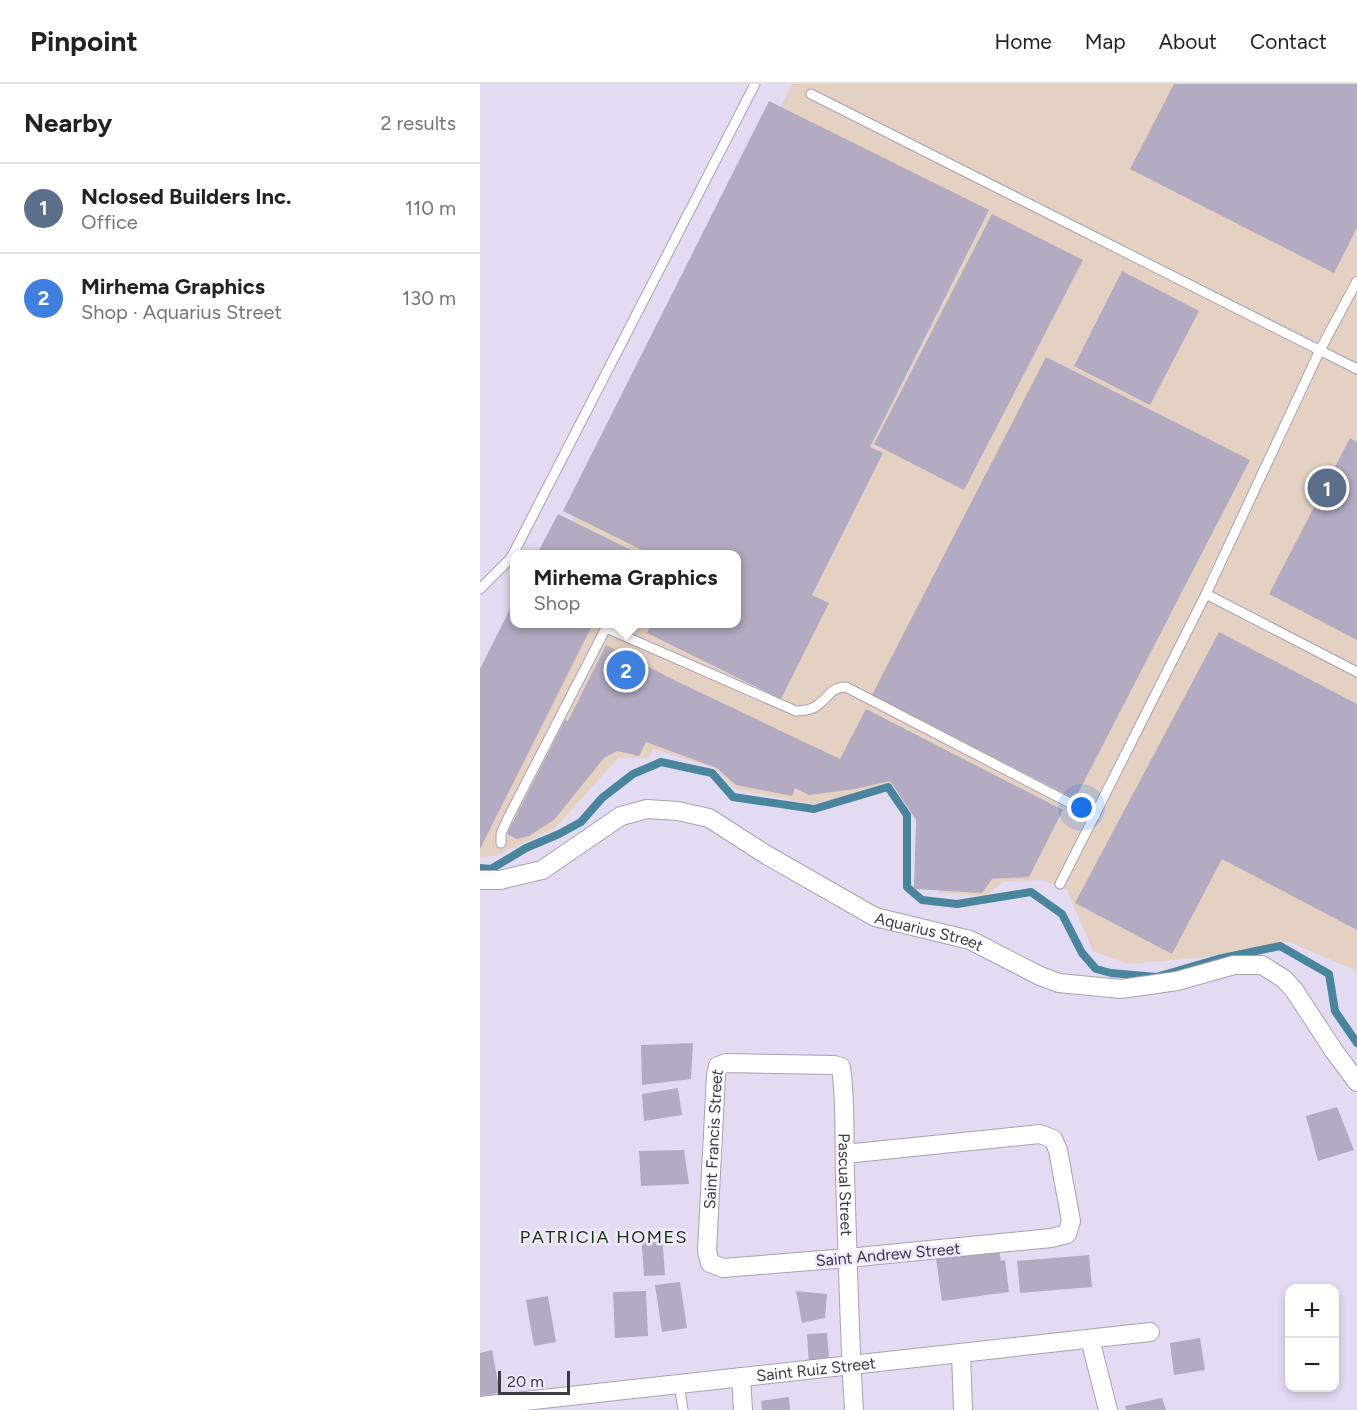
<!DOCTYPE html>
<meta charset="utf-8">
<style>
body{margin:0;font-family:Figtree,sans-serif;background:#f6f6f6;color:#222}
.controls{position:absolute;right:18px;bottom:18px;display:grid;overflow:hidden;border-radius:12px;box-shadow:0 3px 9px #0003}
.controls button{width:54px;height:54px;display:grid;place-items:center;padding:0;border:0;border-bottom:2px solid #e0e0e0;background:#fff;color:#222;font:30px sans-serif}
.scale{position:absolute;left:18px;bottom:15px;width:72px;box-sizing:border-box;padding-left:6px;border:3px solid #3d3a43;border-top:0;font-size:16px;line-height:21px;white-space:nowrap;color:#3d3a43;-webkit-text-stroke:4px #efe8ff;paint-order:stroke}
.you{position:absolute;left:602px;top:724px;width:21px;height:21px;margin:-15px;border:4px solid #fff;border-radius:50%;background:#1a73e8;box-shadow:0 0 0 9px #1a73e833}
.badge{display:grid;place-items:center;width:39px;height:39px;border-radius:50%;background:#1a73e8;color:#fff;font-size:20px;font-weight:700}
.pin{position:absolute;translate:-50% -50%;border:3px solid #fff;box-shadow:0 2px 6px #0006}
.popup{position:absolute;left:30px;top:466px;width:231px;height:78px;box-sizing:border-box;display:grid;place-content:center;border-radius:12px;background:#fff;filter:drop-shadow(0 2px 4px #0005);font-size:20px;white-space:nowrap;color:#767676}
.popup b{font-size:22px;color:#222}
.popup::after{content:'';position:absolute;left:50%;top:100%;margin-left:-12px;border:12px solid transparent;border-top-color:#fff}
.list{margin:0;padding:0;list-style:none}
h2{display:flex;justify-content:space-between;align-items:center;height:78px;margin:0;padding:0 24px;font-size:26px}
h2 small{font-size:20px;font-weight:400;color:#767676}
.list li{display:grid;grid-template-columns:39px 1fr auto;gap:18px;align-items:center;box-sizing:border-box;height:90px;padding:0 24px;border-top:2px solid #e0e0e0}
.list b{display:block;font-size:22px;white-space:nowrap}
.list p{margin:0;font-size:20px;white-space:nowrap;color:#767676}
.list em{font-size:20px;font-style:normal;color:#767676}
.map{position:relative;flex:none;width:877px;height:1326px;overflow:hidden}
header{display:flex;align-items:center;gap:36px;box-sizing:border-box;height:84px;padding:0 30px;background:#fff;border-bottom:2px solid #e0e0e0}
header strong{font-size:28px}
nav{display:flex;gap:33px;margin-inline-start:auto;font-size:21px}
main{display:flex}
aside{flex:1;background:#fff}
.map>svg:first-child{display:block}
.industrial{fill:#e4d1c2}
.lines{fill:none;stroke-linecap:round;stroke-linejoin:round}
.stream{stroke:#49869d;stroke-width:8}
.building{fill:#b2abc1}
.lane-casing{stroke:#a8a1b7;stroke-width:11}
.street-casing{stroke:#a8a1b7;stroke-width:20}
.lane{stroke:#fff;stroke-width:9}
.street{stroke:#fff;stroke-width:18}
.labels{text-anchor:middle;stroke-width:5;stroke-linejoin:round;paint-order:stroke}
.street-label{font-size:16px;fill:#3d3a43;stroke:#efe8ff}
.neighbourhood-label{font-size:18px;letter-spacing:1.5px;fill:#153203;stroke:#efe8ff}
</style>
<header>
<strong>Pinpoint</strong>
<nav><a>Home</a><a>Map</a><a>About</a><a>Contact</a></nav>
</header>
<main>
<aside>
<h2>Nearby<small>2 results</small></h2>
<ul class="list">
<li><span class="badge" style="background:#5c6f8a">1</span><div><b>Nclosed Builders Inc.</b><p>Office</p></div><em>110 m</em></li>
<li><span class="badge" style="background:#3f7fe0">2</span><div><b>Mirhema Graphics</b><p>Shop · Aquarius Street</p></div><em>130 m</em></li>
</ul>
</aside>
<div class="map">
<svg width="877" height="1326" viewBox="0 0 877 1326">
<rect width="100%" height="100%" fill="#e2dbf2"/>
<path class="industrial" d="M312 0H877V887L807 857 746 871 648 880 613 867 587 806 562 796 523 798 505 812 459 809 445 783V734L422 700 332 720 255 705 234 684 173 665 169 674 139 673 75 744 16 772 0 773V620L40 540H257V470H75Z"/>
<g class="lines">
<path class="stream" d="M0 784 11 785 46 764 79 750 101 738 122 714 153 690 181 678 232 689 253 713 334 725 408 703 427 731V803L442 816 477 820 551 808 582 830 602 869 616 885 631 889 676 893 738 875 800 862 849 890 855 927 877 959"/>
</g>
<g class="building">
<path d="M694 0H877V144L854 189 650 85Z"/>
<path d="M289 17 509 126 390 363 403 369 332 511 349 519 301 615 167 549 172 540H257V470H170L83 427Z"/>
<path d="M512 130 603 176 484 406 394 360Z"/>
<path d="M642 187 719 227 670 321 594 282Z"/>
<path d="M566 273 770 376 595 715 392 611Z"/>
<path d="M870 354 877 358V556L789 510Z"/>
<path d="M78 430 151 466 148 470H57Z"/>
<path d="M35 515V540H113L0 765V585Z"/>
<path d="M739 548 877 620V846L742 775 692 870 595 819Z"/>
<path d="M126 561 196 597 360 675 386 625 583 726 549 793 512 795 502 809 434 805 436 736 410 697 375 705 329 711 315 704 312 712 256 701 237 684 166 658 159 672 137 667 124 674 74 736 49 752 37 755 27 750 85 636 88 637Z"/>
<path d="M213 959 211 995 162 1001 161 961Z"/>
<path d="M198 1004 202 1031 164 1037 162 1010Z"/>
<path d="M857 1023 874 1066 838 1077 826 1032Z"/>
<path d="M204 1066 209 1100 161 1102 159 1067Z"/>
<path d="M182 1148 185 1191 164 1192 161 1149Z"/>
<path d="M519 1166 521 1177 525 1176 529 1208 462 1217 456 1175Z"/>
<path d="M609 1171 612 1203 540 1209 537 1177Z"/>
<path d="M200 1198 207 1244 182 1248 175 1201Z"/>
<path d="M166 1207 168 1252 135 1254 133 1208Z"/>
<path d="M316 1207 347 1210 345 1234 322 1239Z"/>
<path d="M68 1212 76 1258 54 1262 46 1216Z"/>
<path d="M347 1249 349 1273 329 1281 327 1250Z"/>
<path d="M720 1254 725 1286 694 1291 690 1259Z"/>
<path d="M12 1266 20 1309 0 1312V1269Z"/>
<path d="M309 1313 310 1326H282L281 1317Z"/>
<path d="M682 1314 686 1326H646L645 1322Z"/>
</g>
<g class="lines">
<defs>
<g id="lane">
<path d="M331 10 877 285"/>
<path d="M0 505 31 474 275 0"/>
<path d="M726 510 877 588"/>
<path d="M126 544 316 627C324 627 333 626 339 620 350 612 351 603 366 603L615 732"/>
<path d="M21 759V750L28 734 128 540"/>
<path d="M580 800 726 510 840 266 877 197"/>
<path d="M199 1300 203 1326"/>
</g>
<g id="street">
<path id="s1" d="M0 796H20L62 786 141 732 167 725 198 727 229 734 285 770 395 833 490 856 560 892 579 899 641 905 697 897 754 881H782L804 895 814 906 854 967 877 998"/>
<path id="s2" d="M365 1070 560 1050 573 1055 578 1066 591 1137 587 1150 571 1154 368 1174 243 1184 230 1179 227 1167 236 991 238 982 246 979 354 981 361 983C366 1019 364 1057 365 1093 368 1171 369 1249 374 1326"/>
<path d="M610 1255 628 1326"/>
<path d="M481 1269 483 1326"/>
<path d="M261 1293 263 1326"/>
<path id="s3" d="M0 1322 670 1248"/>
</g>
</defs>
<use href="#lane" class="lane-casing"/>
<use href="#street" class="street-casing"/>
<use href="#lane" class="lane"/>
<use href="#street" class="street"/>
</g>
<g class="labels">
<g class="street-label">
<text dy="6" stroke="none"><textPath href="#s1" startOffset="498">Aquarius Street</textPath></text>
<text dy="6" stroke="none"><textPath href="#s2" startOffset="792">Saint Francis Street</textPath></text>
<text dy="6" stroke="none"><textPath href="#s2" startOffset="1107">Pascual Street</textPath></text>
<text transform="translate(408 1170) rotate(-5)" y="6">Saint Andrew Street</text>
<text dy="6" stroke="none"><textPath href="#s3" startOffset="338">Saint Ruiz Street</textPath></text>
</g>
<g class="neighbourhood-label">
<text x="124" y="1159">PATRICIA HOMES</text>
</g>
</g>
</svg>
<div class="controls">
<button>+</button>
<button>−</button>
</div>
<div class="scale">20 m</div>
<div class="you"></div>
<div class="pin badge" style="left:847px;top:404px;background:#5c6f8a">1</div>
<div class="pin badge" style="left:146px;top:586px;background:#3f7fe0">2</div>
<div class="popup"><b>Mirhema Graphics</b>Shop</div>
</div>
</main>
